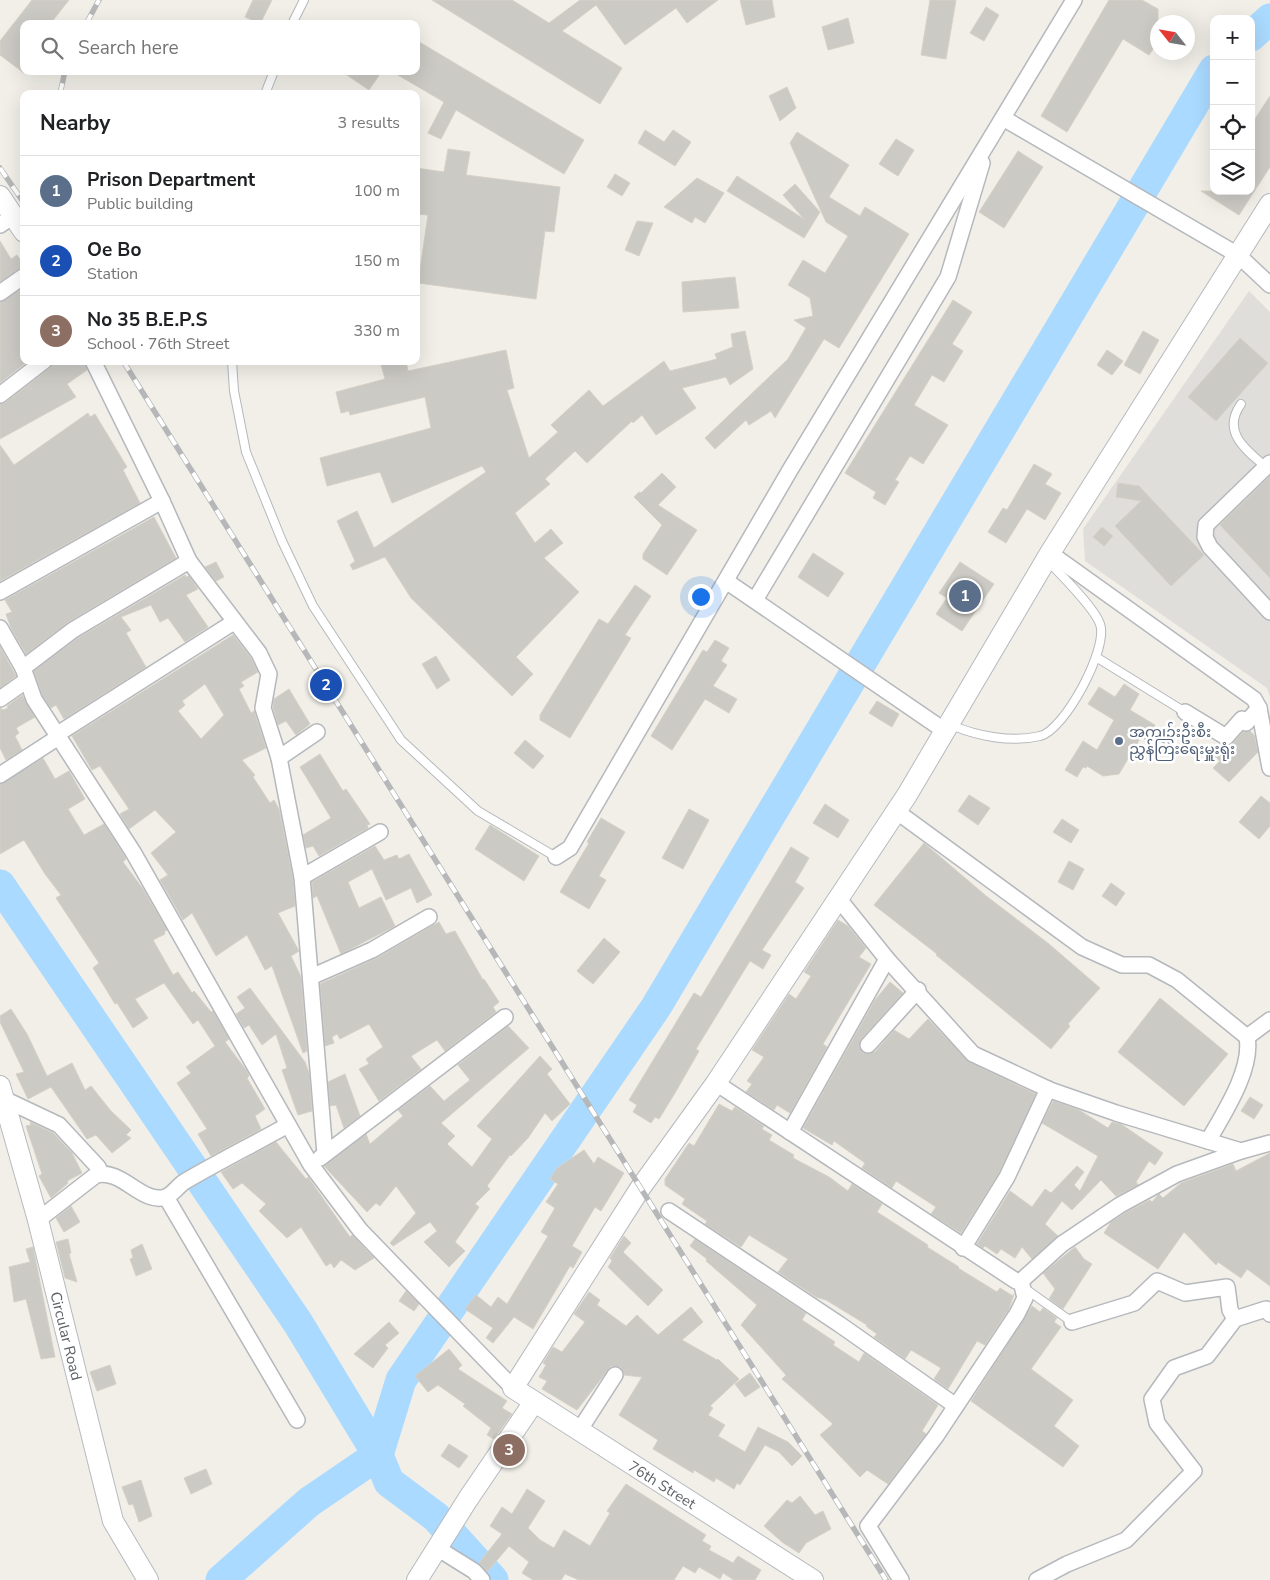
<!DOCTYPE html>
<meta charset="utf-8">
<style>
body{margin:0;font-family:"Nunito Sans","Noto Sans Myanmar",sans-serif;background:#f6f6f6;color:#202124}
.controls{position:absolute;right:15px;top:15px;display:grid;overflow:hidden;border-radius:10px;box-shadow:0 5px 20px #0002}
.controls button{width:45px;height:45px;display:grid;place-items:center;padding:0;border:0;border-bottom:1px solid #e0e0e0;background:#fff;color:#202124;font:25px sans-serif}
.compass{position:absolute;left:1150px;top:15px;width:45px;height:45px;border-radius:50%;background:#fff;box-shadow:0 5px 20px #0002;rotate:301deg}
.you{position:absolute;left:700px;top:596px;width:18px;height:18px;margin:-12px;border:4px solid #fff;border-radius:50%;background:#1a73e8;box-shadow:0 0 0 8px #1a73e833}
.badge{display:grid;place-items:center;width:32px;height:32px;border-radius:50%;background:#2563eb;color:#fff;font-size:16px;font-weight:700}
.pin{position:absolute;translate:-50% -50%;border:2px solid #fff;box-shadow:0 1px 5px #0006}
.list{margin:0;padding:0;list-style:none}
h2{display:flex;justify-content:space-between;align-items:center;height:65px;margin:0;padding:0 20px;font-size:21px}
h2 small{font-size:16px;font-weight:400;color:#757577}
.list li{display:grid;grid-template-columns:32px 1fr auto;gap:15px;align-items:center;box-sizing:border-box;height:70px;padding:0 20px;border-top:1px solid #e0e0e0}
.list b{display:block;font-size:19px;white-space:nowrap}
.list p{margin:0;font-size:16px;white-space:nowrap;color:#757577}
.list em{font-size:16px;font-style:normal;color:#757577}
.icon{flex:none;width:28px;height:28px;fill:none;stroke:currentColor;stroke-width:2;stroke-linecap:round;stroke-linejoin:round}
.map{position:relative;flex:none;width:1270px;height:1580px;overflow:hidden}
.search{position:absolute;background:#fff;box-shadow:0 5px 20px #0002;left:20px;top:20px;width:400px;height:55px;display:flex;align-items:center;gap:12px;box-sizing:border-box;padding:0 18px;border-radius:10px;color:#757577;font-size:19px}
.panel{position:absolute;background:#fff;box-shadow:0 5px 20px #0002;left:20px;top:90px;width:400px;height:275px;border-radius:10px}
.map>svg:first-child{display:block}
.industrial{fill:#e0deda}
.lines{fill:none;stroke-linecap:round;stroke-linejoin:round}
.river{stroke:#aadaff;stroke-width:31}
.building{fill:#cccac5;stroke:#d6d1c6;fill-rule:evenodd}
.lane-casing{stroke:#b5b8bc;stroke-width:10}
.street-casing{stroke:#b5b8bc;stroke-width:18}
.secondary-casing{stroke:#b6babf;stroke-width:22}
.lane{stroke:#fff;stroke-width:8}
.street{stroke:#fff;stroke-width:15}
.secondary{stroke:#fff;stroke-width:20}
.rail-casing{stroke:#b6b7b8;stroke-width:5.5}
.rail{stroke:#fff;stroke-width:4;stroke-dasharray:11;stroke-linecap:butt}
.service-dot{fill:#5c6f8a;stroke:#fff;stroke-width:2}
.labels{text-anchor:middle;stroke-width:5;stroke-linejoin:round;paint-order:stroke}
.service-label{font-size:15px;fill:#4e5e75;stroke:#fff;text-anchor:start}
.street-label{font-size:15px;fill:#5f6368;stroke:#fff}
</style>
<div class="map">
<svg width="1270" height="1580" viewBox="0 0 1270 1580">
<rect width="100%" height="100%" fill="#f1efe8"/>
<path class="industrial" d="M1249 291 1270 312V697L1267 688 1085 561 1083 529Z"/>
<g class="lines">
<g class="river">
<path d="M1251 36 1270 19"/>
<path d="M0 885 298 1323 378 1455 309 1502 221 1580"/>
<path d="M493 1580 436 1517 389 1482 378 1455 401 1380 656 1007 1214 70"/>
</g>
</g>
<g class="building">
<path d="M32 0H69L50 24H24V73L0 55V41Z"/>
<path d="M253 0H272L260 24 245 17Z"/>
<path d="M432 0H512L549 23 580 0H718L687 23 676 8 625 45 596 5 562 31 622 68 600 104Z"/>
<path d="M740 0H772L775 17 746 25Z"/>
<path d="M930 0H956L946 59 921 55Z"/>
<path d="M1109 0H1142L1158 9V42L1149 55 1123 39 1067 132 1041 116Z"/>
<path d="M986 7 999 15 984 41 970 33Z"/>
<path d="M848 18 854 43 828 50 822 27Z"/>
<path d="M416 40 584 140 564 174 456 110 441 139 428 133 444 102 391 71H416Z"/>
<path d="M341 71H382L369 90Z"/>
<path d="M787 87 796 108 780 121 769 96Z"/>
<path d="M1270 96V167L1239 215 1201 191H1251V125Z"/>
<path d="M645 130 664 142 673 130 691 142 675 166 638 143Z"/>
<path d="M797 132 849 165 829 197 860 216 865 207 909 234 839 348 824 339 775 418 771 411 749 425 746 420 715 449 705 438 788 359 806 328 794 320 813 316 810 298 788 285 803 260 825 273 848 236 826 222 790 143Z"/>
<path d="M896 139 914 150 898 176 879 164Z"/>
<path d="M448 149 470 152 466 175 560 187 554 232 545 231 536 299 418 283 428 215 416 214V168L444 172Z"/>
<path d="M1018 151 1043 167 1004 228 979 212Z"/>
<path d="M615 174 630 183 622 196 607 187Z"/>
<path d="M737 176 804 219 783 195 795 184 820 212 804 238 727 191Z"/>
<path d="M697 178 724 193 705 223 695 217 692 223 664 207Z"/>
<path d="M637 221 653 223 639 256 625 250Z"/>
<path d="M0 241 11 259 17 255 24 265 0 282Z"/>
<path d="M735 277 739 308 683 312 682 282Z"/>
<path d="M24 288V361H28L0 383V302Z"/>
<path d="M953 300 972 312 952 344 963 351 944 382 932 375 914 405 948 425 923 464 910 456 895 480 899 482 885 505 873 498 876 492 845 473Z"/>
<path d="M745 331 753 369 730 385 726 377 682 388 696 408 656 435 642 415 633 423 632 421 587 463 575 451 545 479 550 484 515 513 535 543 551 529 563 543 544 558 579 592 516 657 533 674 512 696 411 598 385 557 353 570 350 565 355 561 337 521 357 511 374 548 486 472 482 466 392 503 380 472 327 486 320 458 431 428 425 397 350 415 349 411 341 413 336 392 385 379 380 361H406L408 371 506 350 514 388 507 390 529 458 558 432 551 425 589 390 603 406 664 361 670 371 717 359 715 354 733 347 731 334Z"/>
<path d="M1143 331 1159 340 1140 374 1124 365Z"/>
<path d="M1240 338 1268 363 1216 421 1188 397Z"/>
<path d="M1107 350 1123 361 1112 375 1097 365Z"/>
<path d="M53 361H84L87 370 67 384 76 397 0 439V404L6 402 50 368Z"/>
<path d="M88 413 90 417 95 414 127 467 123 470 140 503 0 581V445L14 465Z"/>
<path d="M1034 464 1052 474 1045 484 1061 493 1045 520 1027 509 1006 543 988 532 1003 508 1007 510Z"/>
<path d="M662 473 676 487 658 505 697 530 667 575 643 559V554L662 525 634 497 639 492 641 493Z"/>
<path d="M1270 476V578L1220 525Z"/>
<path d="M1118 483 1139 486 1204 555 1171 586 1115 526 1141 501 1116 497Z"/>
<path d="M154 517 176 558 68 622 26 654 11 628 6 614 12 612 5 600Z"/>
<path d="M1102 527 1113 536 1104 546 1093 537Z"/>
<path d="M813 553 844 573 828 597 798 577Z"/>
<path d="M216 562 224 577 216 581 205 567Z"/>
<path d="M960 562 994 584 962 631 936 614 947 598 939 593Z"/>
<path d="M185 575 186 577 189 576 198 589 186 595 208 627 185 642 168 618 160 622 151 605 121 617 131 630 126 633 146 667 64 719 56 705 51 708 42 695 34 671 78 638Z"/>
<path d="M635 585 651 596 625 635 631 638 570 738 540 720V715L599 619 608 624Z"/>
<path d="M233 635 251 658 258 672 241 682 244 686 239 689 251 713 254 711 266 748 242 760 255 775 253 777 270 803 274 800 279 809 293 878 295 906 278 913 299 951 291 956 301 977 307 1051 303 1053 272 966 265 970 247 935 216 956 192 913 183 920 160 880 168 875 151 853 176 832 155 810 129 829 120 814 129 809 100 766 92 770 72 736ZM205 684 224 715 201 739 178 711 185 705 182 701Z"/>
<path d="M715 640 729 648 721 661 727 665 713 686 737 699 729 713 705 699 672 750 651 736 703 650 707 652Z"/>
<path d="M0 647 16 676 0 688Z"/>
<path d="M436 656 450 680 437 689 422 664Z"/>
<path d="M1124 684 1139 694 1130 710 1155 725 1146 740 1141 737 1119 774 1103 776 1087 766 1086 768 1083 767 1077 777 1065 770 1083 741 1097 750 1114 720 1088 704 1099 687 1115 697Z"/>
<path d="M289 689 310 724 296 735 286 721 278 725 273 707 274 699Z"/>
<path d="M22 695 35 717 16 728 19 733 15 736 22 750 6 760 0 748V708L3 710 8 708 7 706Z"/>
<path d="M877 701 899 714 892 727 869 713Z"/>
<path d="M1250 731 1254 735 1258 752 1229 782 1213 768 1220 761 1212 754 1220 744 1230 746 1243 732Z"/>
<path d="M525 740 544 756 533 769 514 753Z"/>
<path d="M320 754 343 791 346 789 370 824 367 825 368 828 319 856 313 846 306 848 303 835 331 818 300 767Z"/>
<path d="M43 758 55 779 69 771 85 799 68 809 84 835 104 824 125 857 126 859 123 862 143 889 167 930 164 932 165 934 153 940 173 975 178 972 192 993 194 991 211 1012 213 1011 229 1039 225 1042 247 1071 249 1076 247 1078 265 1109 255 1116 261 1129 211 1156 198 1134 207 1129 177 1083 191 1073 186 1067 215 1046 198 1020 193 1024 164 983 135 999 148 1018 133 1028 117 1003 115 1004 93 968 99 963 56 898 61 895 45 874 24 840 0 854V784Z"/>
<path d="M969 795 990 808 978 825 958 811Z"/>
<path d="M1261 796 1270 803V826L1259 839 1239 822Z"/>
<path d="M825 804 849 820 838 838 813 823Z"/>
<path d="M689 809 709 820 683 869 662 858Z"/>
<path d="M601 818 625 832 599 876 606 880 589 909 560 892 589 843 587 842Z"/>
<path d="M1062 819 1079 830 1071 843 1053 832Z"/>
<path d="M490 825 539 856 524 881 475 849Z"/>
<path d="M924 843 985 895 1049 944 1100 988 1068 1024 1070 1026 1051 1049 936 955 937 954 874 905Z"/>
<path d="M375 846 384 860 397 855 399 859 409 854 432 895 417 903 411 888 386 900 372 869 348 882 359 908 381 897 395 926 341 954 317 896 313 898 312 882Z"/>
<path d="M791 847 809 858 795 882 804 888 762 950 771 955 763 969 750 961 696 1049 699 1051 675 1093 659 1119 655 1117 651 1123 633 1112 637 1105 629 1100 694 993 701 997Z"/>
<path d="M1069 861 1084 869 1073 890 1058 882Z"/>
<path d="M1111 883 1125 893 1116 906 1102 896Z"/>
<path d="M838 920 848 926 866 948 859 957 871 964 823 1044 827 1047 790 1113 777 1105 774 1110 746 1092 752 1084 747 1081 764 1057 752 1050 789 994 796 999 811 976 804 972Z"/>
<path d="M439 922 446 934 455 931 483 980 484 979 499 1002 493 1007 496 1012 445 1051 437 1040 411 1056 421 1069 379 1101 359 1069 369 1064 366 1059 383 1047 369 1024 340 1039 337 1034 332 1037 334 1043 325 1046 320 984 377 958Z"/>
<path d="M604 938 620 952 593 984 577 971Z"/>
<path d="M890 982 903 993 861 1039 859 1047 862 1052 866 1054 875 1052 894 1030 909 1039 928 1019 969 1062 1036 1094 999 1173 961 1233 931 1214 936 1207 896 1181 892 1188 862 1168 865 1163 834 1141 832 1145 803 1128 875 1000Z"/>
<path d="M250 988 305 1062 309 1073 312 1111 298 1115 282 1070 287 1068 276 1034 262 1045 249 1025 244 1028 236 1014 245 1008 237 997Z"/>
<path d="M1160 998 1228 1054 1184 1106 1118 1052Z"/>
<path d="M11 1009 27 1034 47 1076 72 1063 85 1090 91 1086 111 1111 131 1130 126 1135 131 1138 112 1153 96 1135 87 1139 51 1087 28 1099 16 1074 24 1072 0 1022V1016Z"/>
<path d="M508 1026 529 1048 441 1123 455 1136 447 1144 472 1167 492 1139 477 1126 540 1056 552 1069 547 1074 570 1104 552 1121 545 1113 528 1138 511 1156 510 1155 487 1186 490 1189 475 1204 479 1207 455 1242 465 1251 449 1267 424 1242 437 1231 430 1222 393 1246 390 1243 416 1213 396 1186 380 1206 376 1203 367 1212 324 1166 366 1134 370 1144 403 1116 398 1110 430 1086 444 1101 470 1080 458 1065Z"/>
<path d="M345 1074 360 1116 344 1128 336 1105 330 1106 328 1082Z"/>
<path d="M1250 1097 1263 1105 1254 1119 1241 1111Z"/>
<path d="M1053 1101 1079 1110 1108 1128 1112 1122 1121 1124 1163 1153 1155 1165 1149 1161 1136 1182 1138 1185 1116 1196 1101 1180 1072 1210 1062 1201 1045 1224 1058 1236 1032 1259 1022 1247 1015 1258 1001 1249 997 1254 985 1246 983 1248 977 1244 1010 1191 1032 1207 1045 1189 1051 1193 1077 1166 1084 1172 1074 1185 1080 1191 1098 1156 1042 1123Z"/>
<path d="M719 1104 732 1111 735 1107 764 1126 762 1129 772 1135 769 1140 794 1155 793 1158 829 1177 848 1191 852 1184 882 1204 877 1212 928 1245 927 1247 959 1267 958 1268 997 1292 1000 1288 1013 1296 1014 1294 1009 1309 985 1345 977 1341 948 1389 934 1379 941 1368 911 1350 905 1359 874 1337 877 1334 866 1326 867 1325 826 1300 816 1297 778 1272 788 1259 749 1235 741 1247 705 1224 707 1221 682 1204 685 1199 665 1185V1179L689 1143 694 1146Z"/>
<path d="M30 1122 53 1133 72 1153 82 1173 67 1181 68 1183 51 1198 39 1176 42 1174 26 1126 31 1125Z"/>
<path d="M276 1142 306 1179 308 1177 350 1237 352 1235 374 1258 355 1270 341 1260 334 1268 331 1263 326 1266 301 1227 287 1238 259 1211 266 1204 242 1183 233 1189 221 1172Z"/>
<path d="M584 1150 594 1164 598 1157 624 1173 601 1211 595 1207 572 1246 582 1252 573 1268 570 1266 533 1329 514 1317 493 1343 486 1338 493 1328 465 1309 476 1295 491 1307 498 1297 507 1304 548 1236 541 1232 555 1208 546 1202 558 1184 550 1179 557 1168Z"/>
<path d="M1270 1153V1286L1247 1269 1241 1278 1218 1262 1216 1265 1184 1232 1158 1269 1104 1233 1111 1222 1125 1213 1150 1200 1152 1202 1159 1194 1163 1198 1181 1183 1233 1164 1236 1171Z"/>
<path d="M71 1206 80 1222 64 1232 56 1218Z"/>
<path d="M624 1236 631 1243 623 1252 663 1290 648 1306 608 1267 612 1261 610 1258Z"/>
<path d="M68 1239 71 1253 69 1254 77 1282 65 1278 56 1242Z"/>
<path d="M695 1239 806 1313 802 1320 835 1342 833 1345 859 1362 864 1353 938 1405 922 1431 926 1434 888 1484 867 1470 860 1477 820 1435 833 1424 782 1379 786 1375 741 1325 757 1305 706 1261 707 1259 690 1246Z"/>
<path d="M142 1244 152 1269 136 1276 130 1259 133 1258 131 1250Z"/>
<path d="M33 1247 55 1357 41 1359 26 1299 14 1302 9 1267 30 1262 26 1249Z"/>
<path d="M1075 1247 1084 1259 1092 1264 1063 1309 1049 1299 1055 1289 1043 1273Z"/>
<path d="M406 1291 419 1304 414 1311 399 1301Z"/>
<path d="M589 1292 600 1300 597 1305 626 1326 637 1315 658 1335 691 1307 703 1322 682 1340 717 1360 718 1359 739 1379 710 1406 713 1408 708 1415 725 1425 718 1436 745 1452 758 1427 788 1442 802 1456 792 1466 779 1452 765 1445 740 1485 737 1483 734 1489 716 1478 714 1482 694 1470 693 1473 653 1449 658 1440 619 1415 642 1377 624 1375 620 1367 611 1366 577 1410 542 1389 547 1381 539 1377 546 1365 543 1363 553 1347 562 1352 585 1322 574 1314Z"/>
<path d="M1032 1306 1040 1312 1043 1308 1057 1318 1054 1322 1061 1327 1031 1369 1073 1400 1054 1426 1079 1446 1063 1467 971 1401Z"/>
<path d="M389 1322 399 1333 385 1345 388 1348 373 1368 354 1354Z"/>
<path d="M449 1349 462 1365 458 1369 507 1401 502 1408 512 1414 494 1439 487 1435 491 1428 463 1406 465 1404 438 1385 428 1392 415 1376Z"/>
<path d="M110 1365 116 1384 97 1391 90 1372Z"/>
<path d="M750 1373 760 1387 745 1397 735 1384Z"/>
<path d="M449 1444 468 1456 459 1468 441 1456Z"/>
<path d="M206 1469 212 1484 191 1494 184 1478Z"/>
<path d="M141 1480 152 1516 139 1522 133 1504 129 1505 122 1487Z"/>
<path d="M626 1484 706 1535 702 1541 711 1546 709 1550 733 1563 738 1556 761 1570 755 1580H734L723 1573 720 1579 699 1567 695 1573 683 1566 674 1580H579L565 1574 561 1580H533L522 1573 529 1562 509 1546 487 1572 479 1563 502 1534 490 1526 502 1507 512 1514 527 1489 545 1501 528 1528 540 1540 554 1548 564 1530 590 1546 610 1513 607 1511Z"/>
<path d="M800 1496 815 1515 823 1511 831 1529 806 1543 799 1553 782 1542 764 1526 787 1500 792 1503Z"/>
</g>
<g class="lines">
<defs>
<g id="lane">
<path d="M292 24 304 0"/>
<path d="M265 94 274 71"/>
<path d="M232 361 234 391 246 452 282 541 313 606 401 740 478 811 556 857"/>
<path d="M1241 404C1221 432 1246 450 1266 467"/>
<path d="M1096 657 1185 712"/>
<path d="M951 725C977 736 1011 743 1040 736 1064 731 1109 648 1100 624 1094 607 1061 575 1047 560"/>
<path d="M1023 1287 1072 1322"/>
</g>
<g id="street">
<path d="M1003 118 1238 255 1270 285"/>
<path d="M0 225 13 216"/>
<path d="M0 293 24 276"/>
<path d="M93 361 162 501 189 561 259 653 269 674 263 708 279 758 302 877 325 1154"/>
<path d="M0 395 44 361"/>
<path d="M1270 463 1206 525 1205 537 1210 547 1270 612"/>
<path d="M1050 553 1254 699 1259 708 1270 768"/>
<path d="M726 581 945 731"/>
<path d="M0 592 162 501"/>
<path d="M755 600 948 277 982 163"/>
<path d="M0 628 23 668 34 699 133 852 311 1165 360 1230 513 1388"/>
<path d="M23 668 73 630 189 561"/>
<path d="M0 699 27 680"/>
<path d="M1185 712 1226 737 1242 719 1246 723 1259 708"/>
<path d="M56 735 234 622"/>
<path d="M279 758 317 732"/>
<path d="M0 775 57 738"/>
<path d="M896 811 1082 947 1122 965H1149L1177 980 1247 1037C1253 1069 1224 1113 1208 1141"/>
<path d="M556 857 570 848 790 470 1074 0"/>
<path d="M302 877 380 832"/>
<path d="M838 898 887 959 973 1054 1050 1090 1116 1113 1241 1151"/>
<path d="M311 977 372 950 429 917"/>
<path d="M1247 1037 1270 1020"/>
<path d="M868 1045 918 990"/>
<path d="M716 1083 1016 1281H1021L1062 1244 1120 1205 1177 1174 1241 1151 1270 1143"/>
<path d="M4 1099 59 1125 98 1167 101 1174"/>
<path d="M790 1132 887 959"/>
<path d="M320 1158 505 1017"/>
<path d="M166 1197 297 1420"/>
<path d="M669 1211 839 1324 956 1406"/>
<path d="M38 1220 96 1175C122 1168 142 1205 166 1197 173 1194 178 1186 184 1182 218 1162 254 1144 288 1125"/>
<path d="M963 1248 1007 1177 1048 1089"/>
<path d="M1072 1322 1134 1303 1157 1281 1185 1293 1227 1287 1230 1310 1235 1319"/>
<path d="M579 1431 615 1375"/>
<path d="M437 1548 474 1571 482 1580"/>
<path d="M901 1580 868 1526 936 1436 1017 1314 1025 1298 1021 1281"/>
<path d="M1037 1580 1067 1564 1126 1540 1194 1471 1157 1423 1152 1399 1174 1368 1207 1356 1235 1319 1266 1309 1270 1314"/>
</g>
<g id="secondary">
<path d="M0 196 24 232"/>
<path d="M0 1086 38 1220 113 1521 148 1580"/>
<path d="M417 1580 468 1499 534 1402"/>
<path d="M813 1580 513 1388 641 1187 716 1083 907 795 1050 553 1270 204"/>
</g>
</defs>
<use href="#lane" class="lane-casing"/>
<use href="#street" class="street-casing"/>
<use href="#secondary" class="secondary-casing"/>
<use href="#lane" class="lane"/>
<use href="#street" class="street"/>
<use href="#secondary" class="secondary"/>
<defs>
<g id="rail">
<path d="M86 24 99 0"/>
<path d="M60 94 65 71"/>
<path d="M0 168 24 203"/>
<path d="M123 361 886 1580"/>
</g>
</defs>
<use href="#rail" class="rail-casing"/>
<use href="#rail" class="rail"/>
</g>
<circle class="service-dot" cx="1119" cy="741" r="5"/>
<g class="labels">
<g class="service-label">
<text x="1129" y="737">အကျဉ်းဦးစီး<tspan x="1129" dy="17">ညွှန်ကြးရေးမှူးရုံး</tspan></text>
</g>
<g class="street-label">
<text transform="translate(66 1336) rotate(76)" y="5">Circular Road</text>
<text transform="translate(662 1485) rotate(32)" y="5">76th Street</text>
</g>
</g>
</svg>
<div class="controls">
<button>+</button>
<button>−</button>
<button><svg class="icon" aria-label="locate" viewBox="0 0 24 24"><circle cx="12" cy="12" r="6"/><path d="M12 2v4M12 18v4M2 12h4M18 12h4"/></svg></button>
<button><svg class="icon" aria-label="layers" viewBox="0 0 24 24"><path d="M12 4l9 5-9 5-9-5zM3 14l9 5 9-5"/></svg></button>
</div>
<svg class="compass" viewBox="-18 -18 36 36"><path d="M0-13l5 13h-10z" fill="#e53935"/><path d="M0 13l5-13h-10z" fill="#757577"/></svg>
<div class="you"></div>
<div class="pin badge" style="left:965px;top:596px;background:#5c6f8a">1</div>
<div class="pin badge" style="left:326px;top:685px;background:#1a4fb4">2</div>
<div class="pin badge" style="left:509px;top:1450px;background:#8d6e63">3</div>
<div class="search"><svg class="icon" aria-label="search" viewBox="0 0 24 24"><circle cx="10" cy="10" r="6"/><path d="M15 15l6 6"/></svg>Search here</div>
<section class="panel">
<h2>Nearby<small>3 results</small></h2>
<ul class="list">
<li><span class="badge" style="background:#5c6f8a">1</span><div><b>Prison Department</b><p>Public building</p></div><em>100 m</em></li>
<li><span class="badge" style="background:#1a4fb4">2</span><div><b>Oe Bo</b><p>Station</p></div><em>150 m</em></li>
<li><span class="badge" style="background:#8d6e63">3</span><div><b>No 35 B.E.P.S</b><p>School · 76th Street</p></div><em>330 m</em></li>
</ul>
</section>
</div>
